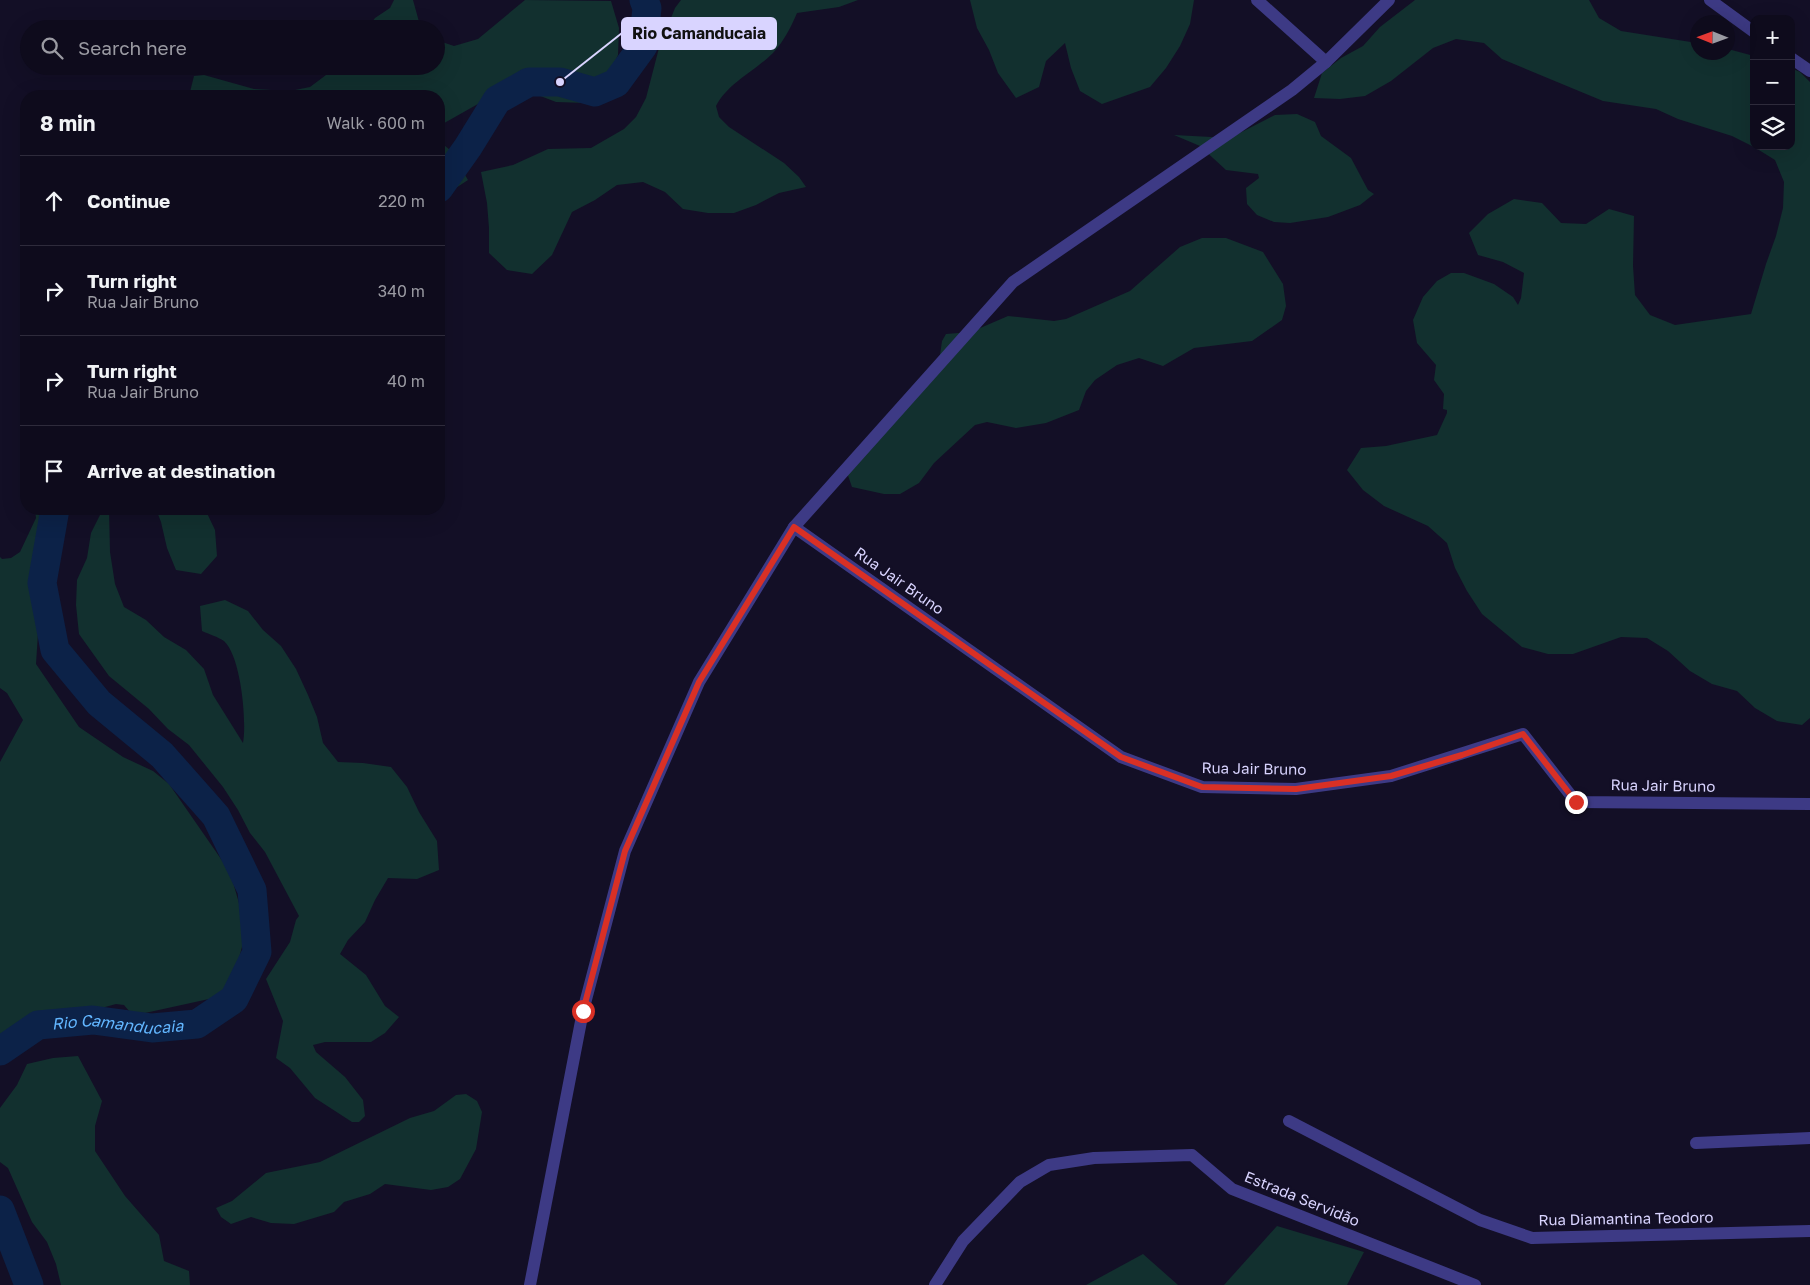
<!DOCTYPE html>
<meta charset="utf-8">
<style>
body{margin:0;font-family:"Golos Text",sans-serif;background:#1c1929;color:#f1f3f6}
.controls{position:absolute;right:15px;top:15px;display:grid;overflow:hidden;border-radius:10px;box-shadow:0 5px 20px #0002}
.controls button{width:45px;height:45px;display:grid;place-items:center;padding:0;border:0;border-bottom:1px solid #2e2b3b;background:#0e0b1c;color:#f1f3f6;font:25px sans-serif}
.compass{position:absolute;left:1690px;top:15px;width:45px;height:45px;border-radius:50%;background:#0e0b1c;box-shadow:0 5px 20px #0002;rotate:271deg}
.stop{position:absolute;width:15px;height:15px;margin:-11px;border:4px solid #d93025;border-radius:50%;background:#fff}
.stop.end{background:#d93025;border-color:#fff;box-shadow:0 1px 5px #0008}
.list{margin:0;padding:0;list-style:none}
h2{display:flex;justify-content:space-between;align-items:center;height:65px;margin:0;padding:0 20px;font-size:21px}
h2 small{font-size:16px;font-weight:400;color:#9b9ba3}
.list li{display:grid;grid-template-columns:32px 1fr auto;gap:15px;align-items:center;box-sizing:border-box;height:90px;padding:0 20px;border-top:1px solid #2e2b3b}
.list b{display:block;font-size:19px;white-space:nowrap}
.list p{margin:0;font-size:16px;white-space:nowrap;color:#9b9ba3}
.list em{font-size:16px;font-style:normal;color:#9b9ba3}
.icon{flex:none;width:28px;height:28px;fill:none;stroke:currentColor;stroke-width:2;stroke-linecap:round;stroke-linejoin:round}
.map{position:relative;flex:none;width:1810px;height:1285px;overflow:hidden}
.search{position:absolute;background:#0e0b1c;box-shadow:0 5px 20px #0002;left:20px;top:20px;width:425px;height:55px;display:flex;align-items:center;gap:12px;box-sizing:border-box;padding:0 18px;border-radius:28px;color:#9b9ba3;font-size:19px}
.panel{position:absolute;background:#0e0b1c;box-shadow:0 5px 20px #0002;left:20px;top:90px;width:425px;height:425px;border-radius:20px}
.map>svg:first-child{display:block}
.green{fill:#12302f}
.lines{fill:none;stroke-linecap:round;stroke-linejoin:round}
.river{stroke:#0c2248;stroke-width:29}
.street{stroke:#3d3a85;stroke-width:12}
.route{stroke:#d93025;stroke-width:6}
.labels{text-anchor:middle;stroke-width:5;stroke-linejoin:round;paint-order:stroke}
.street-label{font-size:15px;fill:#d9d4ff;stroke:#130f26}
.water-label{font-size:16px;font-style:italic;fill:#62b6ff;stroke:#130f26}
.leader{fill:none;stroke:#d9d4ff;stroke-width:2}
.callout-dot{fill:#d9d4ff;stroke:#130f26;stroke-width:2}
.callout{fill:#d9d4ff;stroke:#d9d4ff;stroke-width:2}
.callout-label{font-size:16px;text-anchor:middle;font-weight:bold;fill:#111}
</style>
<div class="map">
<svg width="1810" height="1285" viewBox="0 0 1810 1285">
<rect width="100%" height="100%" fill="#130f26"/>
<g class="green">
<path d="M394 0H413L421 29H367L375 18 390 8Z"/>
<path d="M525 0 611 1 619 28 618 55 603 89 587 103 556 102 517 87 485 100 439 126V96H189L194 76 204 75 254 89 290 91 310 87 338 66H436V40L454 46 478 39Z"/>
<path d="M681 0H858L839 7 797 13C791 27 784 41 773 53 755 71 728 83 716 106L719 117 729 127 784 163 799 177 806 187 779 193 756 205 734 213H708L683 209 665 192 643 182 617 185 595 200 572 212 552 255 532 274 507 270 489 253V228L487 203 481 172 513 165 548 149 591 148 624 129 636 117 646 98 659 48 675 8Z"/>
<path d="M970 0H1194L1190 24 1180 46 1166 68 1150 87 1102 104 1080 91 1071 68 1065 43 1046 61 1039 87 1016 98 998 73 989 50 977 28Z"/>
<path d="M1415 0H1589L1599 18 1621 31 1697 43 1698 52H1728V49L1754 56V146H1791V68L1800 72 1810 82V718L1802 725 1777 721 1755 708 1737 691 1712 684 1690 671 1668 651 1647 638 1621 637 1573 654H1548L1522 647 1482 614 1467 591 1455 568 1447 543 1428 526 1384 506 1363 490 1347 470 1361 448 1386 446 1437 435 1447 413V410L1443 409 1444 394 1434 380 1436 365 1417 343 1413 320 1423 297 1437 281 1451 273H1464L1494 284 1513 297 1518 305 1521 298 1524 273 1503 262 1478 255 1469 233 1488 214 1514 199 1542 203 1561 223 1586 224 1609 209 1634 216 1633 266 1635 295 1650 315 1675 325 1751 314 1766 264 1776 236 1783 208 1784 182 1775 160 1754 147 1732 136 1678 119 1656 109 1603 101 1502 59 1484 43 1456 39 1433 48 1391 81 1365 96 1340 99 1314 98 1322 73 1341 58 1363 46 1380 27Z"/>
<path d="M1297 114 1315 122 1321 136 1351 158 1368 190 1374 194 1360 205 1328 217 1290 223 1274 222 1257 215 1247 204 1246 188 1259 178 1258 174 1226 170 1200 146 1174 135 1230 138 1275 115Z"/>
<path d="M439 141 450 150 468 180 439 199Z"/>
<path d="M1202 238H1226L1263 252 1283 284 1286 306 1282 320 1252 341 1194 348 1163 366 1139 358 1117 365 1095 380 1086 391 1079 410 1046 423 1016 428 987 422 975 425 934 463 919 483 900 494H884L852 487 845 467 938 369 942 341 946 334 971 332 1008 316 1054 321 1066 319 1130 291 1180 247Z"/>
<path d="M35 509H65L59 524 40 603 36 664 79 727 123 757 153 771 169 784 230 872 241 910 243 943 235 973 218 997 145 1013 130 1012 124 1005 116 1004 76 1015 37 1017 0 1040V762L23 720 7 693 0 688V557L2 559 11 558 20 552 36 518Z"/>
<path d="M103 509H109L110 552 115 584 124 607 146 620 164 637 186 650 204 669 213 695 243 743C247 722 241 656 224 641 218 637 209 634 202 631L200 606 225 600 248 611 263 630 281 646 296 669 308 695 317 717 323 743 338 762 363 763 391 767 407 787 419 812 437 841 439 870 417 879 388 878 375 900 365 922 348 940 340 954 366 975 385 1006 399 1017 385 1033 371 1042H325L313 1045 316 1052 345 1077 363 1100 365 1116 359 1122H352L315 1098 290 1068 276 1058 283 1021 266 979 290 942 296 920 299 916 265 852 250 833 238 810 223 787 189 745 168 729 149 709 109 676 79 634 76 605 77 580 87 558 91 533Z"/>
<path d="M156 509H205L215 530 217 556 201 574 176 570 167 548 161 522Z"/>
<path d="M78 1056 102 1101 95 1126V1151L125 1196 159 1235 164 1261 189 1271 190 1285H61L56 1264 47 1242 32 1222 8 1168 0 1162V1108L17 1085 27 1064 53 1058Z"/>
<path d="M466 1094 477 1101 482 1112 476 1149 460 1179 448 1187 431 1190 385 1184 370 1194 344 1202 334 1212 294 1224 271 1223 251 1217 231 1224 221 1217 216 1208 232 1201 266 1173 320 1162 410 1118 434 1111 456 1095Z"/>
<path d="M1277 1226 1364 1252 1347 1285H1224Z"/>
<path d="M1143 1254 1178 1285H1086Z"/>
</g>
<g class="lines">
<g class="river">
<path d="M439 188 468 147 497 100 529 82H560L595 92 616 83 643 46 647 8 644 0"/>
<path id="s1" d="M0 1051 38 1025 93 1020 152 1028 197 1024 234 999 257 952 252 890 216 816 162 755 99 703 55 650 42 583 55 509"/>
<path d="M0 1210 29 1285"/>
</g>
<g class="street">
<path d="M1257 0 1326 62"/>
<path d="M1710 0 1754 32"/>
<path d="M1791 58 1810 71"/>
<path d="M794 527 1121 757 1202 787 1296 789 1391 776 1523 734 1576 802 1810 804"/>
<path d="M1289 1121 1480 1220 1532 1238 1810 1231"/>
<path d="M1696 1143 1810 1138"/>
<path d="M530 1285 583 1011 625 851 699 682 794 527 1013 282 1292 90 1326 62 1389 0"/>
<path d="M935 1285 963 1241 1020 1182 1049 1165 1094 1158 1192 1155 1232 1189 1475 1285"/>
</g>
</g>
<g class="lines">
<path class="route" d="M583 1011 625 851 699 682 794 527 1121 757 1202 787 1296 789 1391 776 1462 755 1523 734 1576 802"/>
</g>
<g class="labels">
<g class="street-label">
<text transform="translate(899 581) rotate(35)" y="5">Rua Jair Bruno</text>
<text transform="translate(1254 769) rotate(1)" y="5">Rua Jair Bruno</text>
<text transform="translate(1663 786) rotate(1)" y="5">Rua Jair Bruno</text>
<text transform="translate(1302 1199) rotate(22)" y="5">Estrada Servidão</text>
<text transform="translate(1626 1219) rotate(-1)" y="5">Rua Diamantina Teodoro</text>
</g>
<g class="water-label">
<text dy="6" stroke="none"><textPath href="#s1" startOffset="126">Rio Camanducaia</textPath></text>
</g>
</g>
<path class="leader" d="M560 82L622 33"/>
<circle class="callout-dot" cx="560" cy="82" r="5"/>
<rect class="callout" x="622" y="18" width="154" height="31" rx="5"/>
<g class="callout-label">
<text x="699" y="39">Rio Camanducaia</text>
</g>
</svg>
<div class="controls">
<button>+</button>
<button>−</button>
<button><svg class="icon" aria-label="layers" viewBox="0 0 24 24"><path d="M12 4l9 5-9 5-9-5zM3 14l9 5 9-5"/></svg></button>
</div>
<svg class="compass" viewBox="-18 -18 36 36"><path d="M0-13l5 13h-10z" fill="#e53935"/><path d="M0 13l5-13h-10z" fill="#9b9ba3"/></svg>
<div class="stop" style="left:583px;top:1011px"></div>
<div class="stop end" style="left:1576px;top:802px"></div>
<div class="search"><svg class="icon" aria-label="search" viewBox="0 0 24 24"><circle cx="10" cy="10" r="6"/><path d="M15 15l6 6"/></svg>Search here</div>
<section class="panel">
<h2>8 min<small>Walk · 600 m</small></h2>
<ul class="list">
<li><svg class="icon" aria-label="ahead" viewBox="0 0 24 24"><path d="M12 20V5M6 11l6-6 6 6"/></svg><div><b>Continue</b></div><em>220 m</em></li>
<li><svg class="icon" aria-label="right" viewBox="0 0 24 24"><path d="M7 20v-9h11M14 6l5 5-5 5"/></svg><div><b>Turn right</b><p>Rua Jair Bruno</p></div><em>340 m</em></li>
<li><svg class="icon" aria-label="right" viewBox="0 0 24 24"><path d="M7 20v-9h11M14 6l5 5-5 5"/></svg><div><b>Turn right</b><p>Rua Jair Bruno</p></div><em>40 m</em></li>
<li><svg class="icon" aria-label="arrive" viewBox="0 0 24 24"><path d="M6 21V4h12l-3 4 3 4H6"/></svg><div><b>Arrive at destination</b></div></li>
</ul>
</section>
</div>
